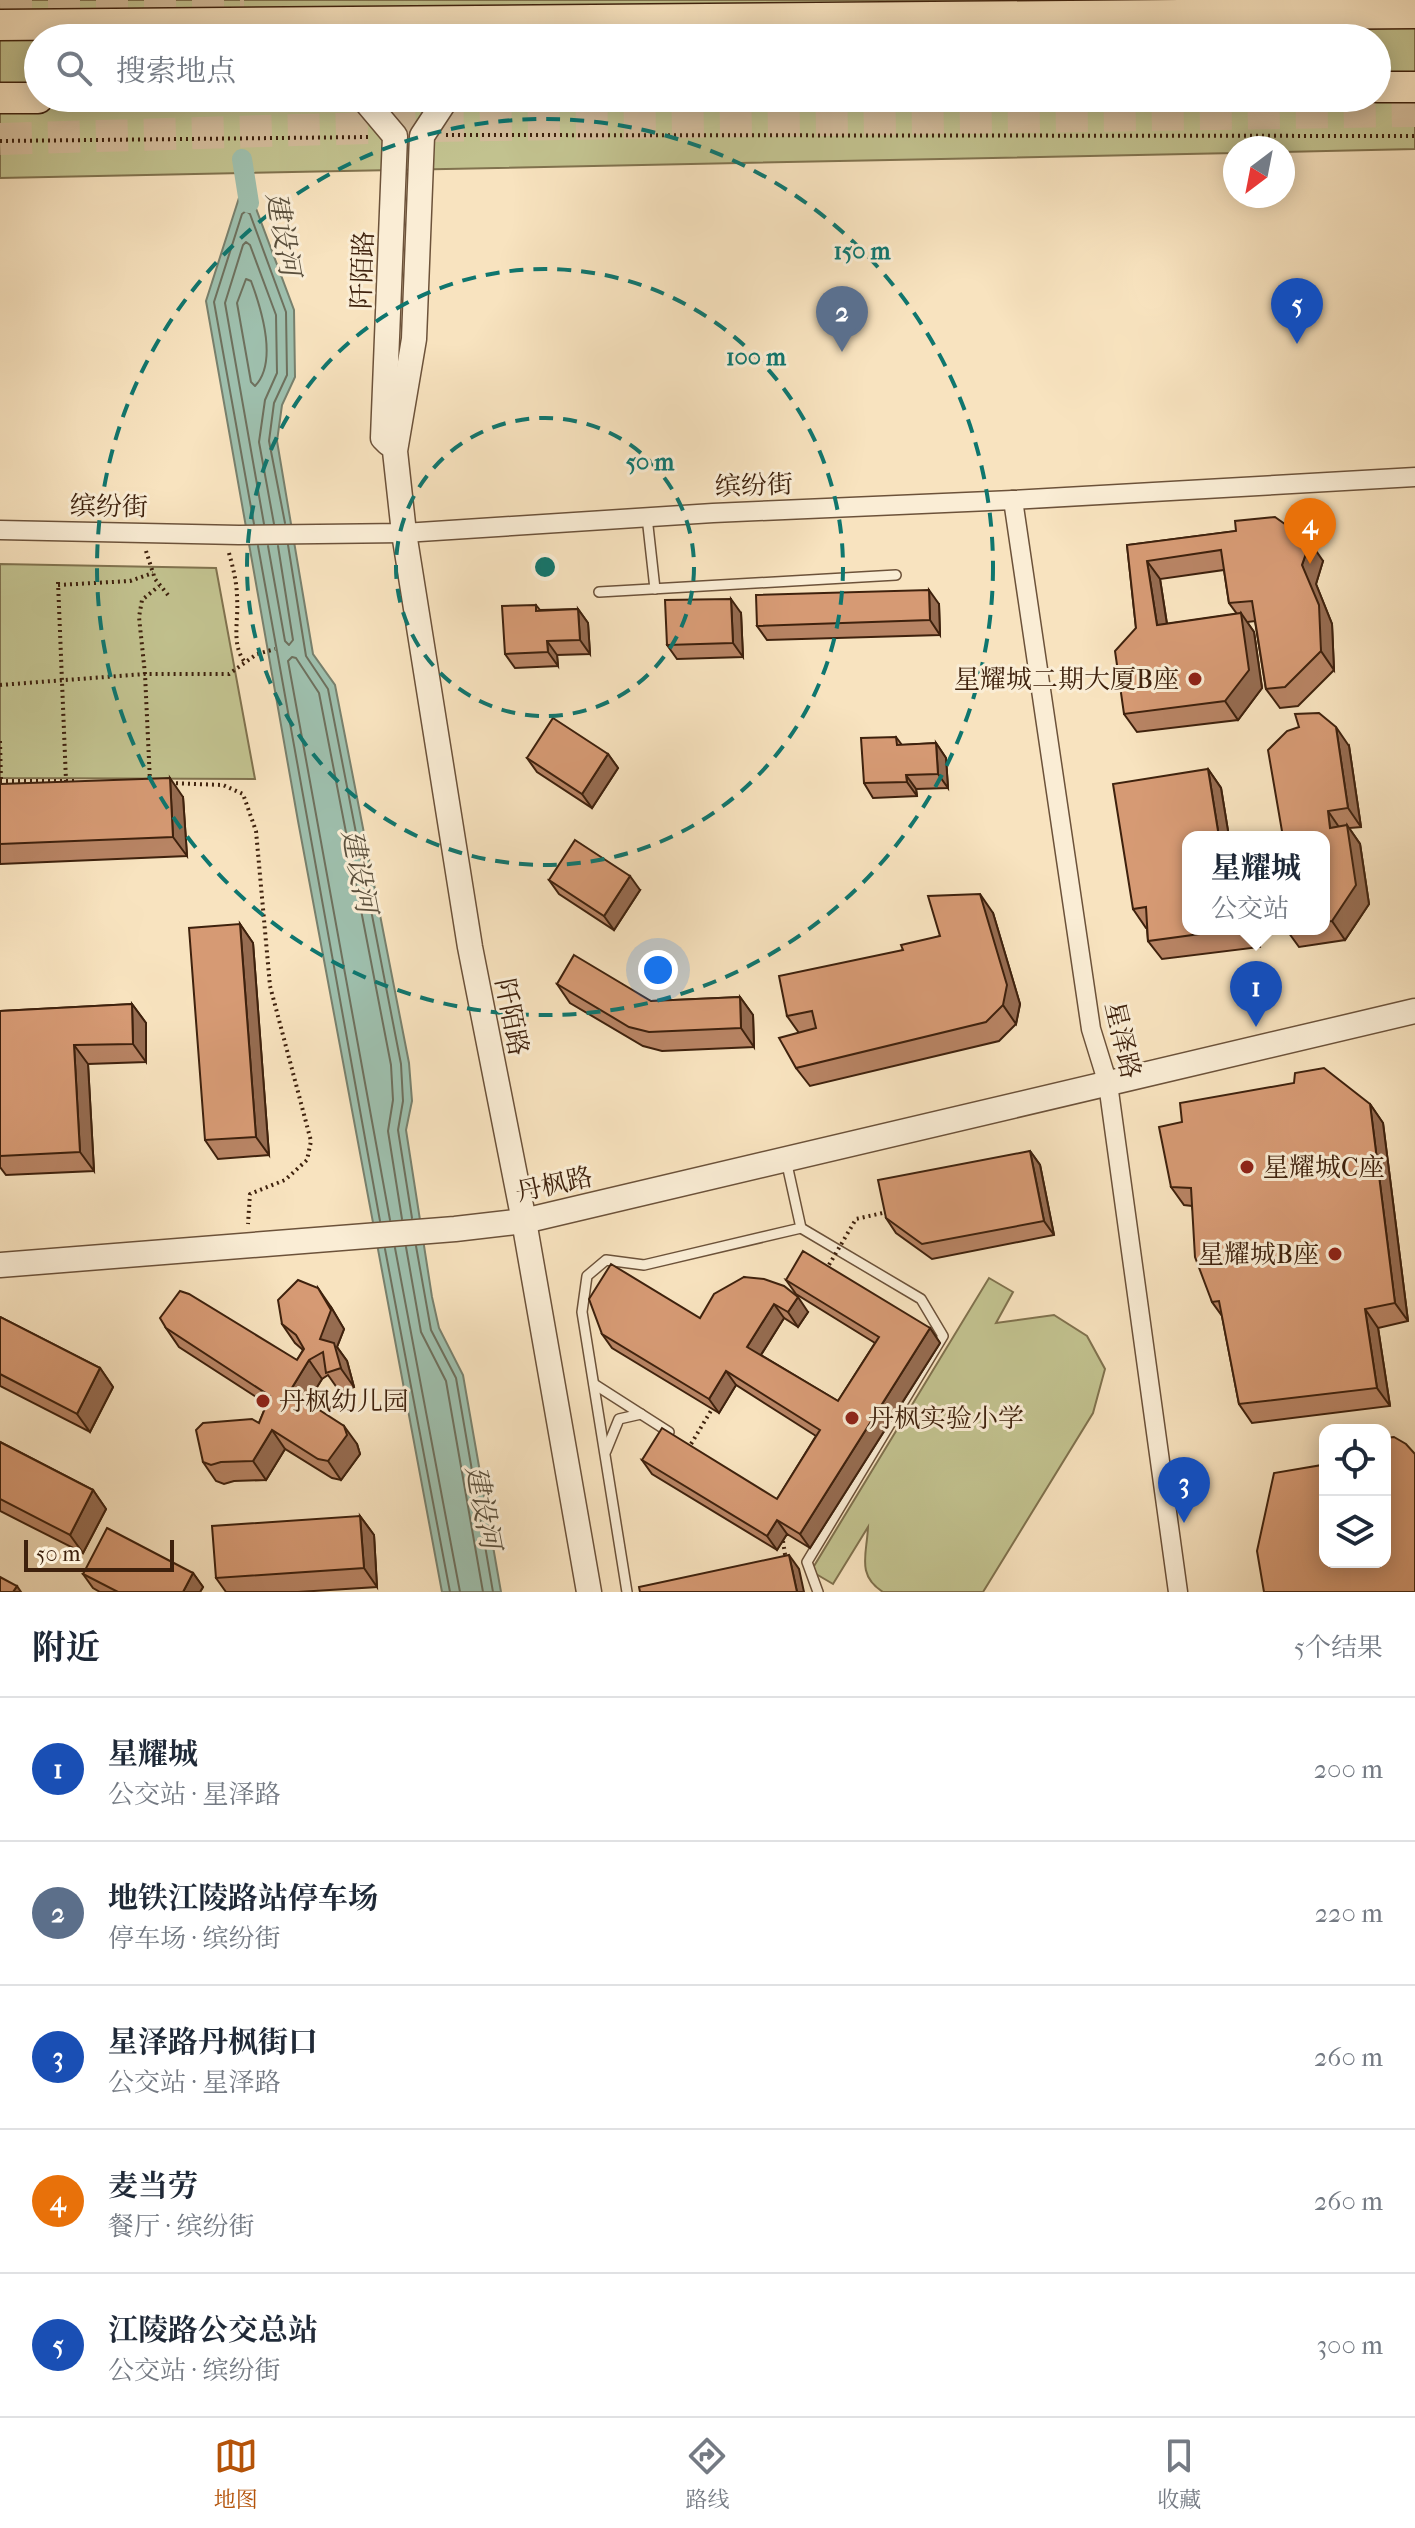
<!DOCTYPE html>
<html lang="zh">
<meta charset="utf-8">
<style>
body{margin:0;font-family:"IM FELL French Canon","Noto Serif SC",serif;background:#f2f2f3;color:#1f2937}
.controls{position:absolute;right:24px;bottom:24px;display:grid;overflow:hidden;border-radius:16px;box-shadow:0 4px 20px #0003}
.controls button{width:72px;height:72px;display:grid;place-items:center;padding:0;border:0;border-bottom:2px solid #e0e1e3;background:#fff;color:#1f2937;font:40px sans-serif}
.compass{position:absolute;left:1223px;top:136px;width:72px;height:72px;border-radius:50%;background:#fff;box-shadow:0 4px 20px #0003;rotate:212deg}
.scale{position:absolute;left:24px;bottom:20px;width:150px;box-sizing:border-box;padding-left:8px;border:4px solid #3e210d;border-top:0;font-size:22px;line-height:28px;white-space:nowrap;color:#3e210d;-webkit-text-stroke:6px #faedd5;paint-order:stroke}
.you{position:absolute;left:658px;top:970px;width:28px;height:28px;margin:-20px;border:6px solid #fff;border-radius:50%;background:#1a73e8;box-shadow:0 0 0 12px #1a73e833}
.badge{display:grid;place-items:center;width:52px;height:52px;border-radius:50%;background:#b45309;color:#fff;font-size:26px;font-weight:700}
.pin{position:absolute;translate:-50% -66px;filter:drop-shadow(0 2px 4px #0008)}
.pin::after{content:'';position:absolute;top:42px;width:28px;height:24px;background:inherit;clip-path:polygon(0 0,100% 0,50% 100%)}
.popup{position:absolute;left:1182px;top:831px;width:148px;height:104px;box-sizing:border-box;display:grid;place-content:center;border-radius:16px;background:#fff;filter:drop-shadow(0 2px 6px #0005);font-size:26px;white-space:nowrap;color:#747a83}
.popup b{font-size:30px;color:#1f2937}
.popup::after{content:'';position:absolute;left:50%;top:100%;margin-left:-16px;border:16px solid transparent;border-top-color:#fff}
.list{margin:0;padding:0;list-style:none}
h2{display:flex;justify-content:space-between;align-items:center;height:104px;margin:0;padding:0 32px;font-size:34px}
h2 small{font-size:26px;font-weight:400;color:#747a83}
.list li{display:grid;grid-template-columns:52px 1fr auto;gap:24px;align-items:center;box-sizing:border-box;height:144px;padding:0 32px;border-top:2px solid #e0e1e3}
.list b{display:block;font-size:30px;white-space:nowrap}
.list p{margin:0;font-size:26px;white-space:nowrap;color:#747a83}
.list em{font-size:26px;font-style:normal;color:#747a83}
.icon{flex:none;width:44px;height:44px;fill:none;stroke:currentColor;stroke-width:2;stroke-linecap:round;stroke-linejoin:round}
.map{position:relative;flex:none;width:1415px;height:1592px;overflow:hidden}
.search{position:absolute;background:#fff;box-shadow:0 4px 20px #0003;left:24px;right:24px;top:24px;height:88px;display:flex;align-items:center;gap:20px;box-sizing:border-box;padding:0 28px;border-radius:44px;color:#747a83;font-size:30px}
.sheet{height:824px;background:#fff}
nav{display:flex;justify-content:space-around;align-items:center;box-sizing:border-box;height:112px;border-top:2px solid #e0e1e3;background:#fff;font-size:22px;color:#747a83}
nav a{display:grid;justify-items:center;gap:4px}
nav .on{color:#b45309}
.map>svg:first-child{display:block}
.green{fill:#c2c28f;stroke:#80724e;stroke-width:2;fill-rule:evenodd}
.water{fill:#9ebfad;stroke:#78806d;stroke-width:2}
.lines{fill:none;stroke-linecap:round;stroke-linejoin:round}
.shore{stroke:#6e705d;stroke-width:2}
.canal{stroke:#9ebfad;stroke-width:20}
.trunk-tunnel{stroke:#d3bc9b;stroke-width:32;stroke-dasharray:32 16;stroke-linecap:butt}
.service-casing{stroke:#6c523a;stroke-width:12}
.minor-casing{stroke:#6c523a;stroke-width:21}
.tertiary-casing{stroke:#6c523a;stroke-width:27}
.primary-casing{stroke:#3e210d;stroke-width:33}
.path{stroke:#3e210d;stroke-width:4;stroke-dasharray:2 4;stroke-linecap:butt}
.service{stroke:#faedd5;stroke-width:9}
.minor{stroke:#faedd5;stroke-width:18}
.tertiary{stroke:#faedd5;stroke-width:24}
.primary{stroke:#f8e3bf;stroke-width:30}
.path-bridge{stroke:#3e210d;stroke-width:4;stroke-dasharray:2 4;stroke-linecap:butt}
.wall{fill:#b88464;stroke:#3e210d;stroke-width:2;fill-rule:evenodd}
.shaded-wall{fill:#966c51;stroke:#3e210d;stroke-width:2}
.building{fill:#d69a74;stroke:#3e210d;stroke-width:2}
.ring{fill:none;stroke:#0f766e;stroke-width:4;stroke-dasharray:14 10}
.poi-dot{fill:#8f2418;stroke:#faedd5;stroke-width:3}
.labels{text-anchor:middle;stroke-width:6;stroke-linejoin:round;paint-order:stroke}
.street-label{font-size:26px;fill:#3e210d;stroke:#faedd5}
.poi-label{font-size:26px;fill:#3e210d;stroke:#faedd5;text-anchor:start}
.water-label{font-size:28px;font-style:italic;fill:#5b503d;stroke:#faedd5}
.centre{fill:#0f766e;stroke:#faedd5;stroke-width:4}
.ring-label{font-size:24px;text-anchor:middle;font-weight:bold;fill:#0f766e;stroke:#faedd5;stroke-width:6;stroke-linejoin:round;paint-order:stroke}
</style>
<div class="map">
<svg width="1415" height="1592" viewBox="0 0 1415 1592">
<rect width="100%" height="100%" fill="#f8e3bf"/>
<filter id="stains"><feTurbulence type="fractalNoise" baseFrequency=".0025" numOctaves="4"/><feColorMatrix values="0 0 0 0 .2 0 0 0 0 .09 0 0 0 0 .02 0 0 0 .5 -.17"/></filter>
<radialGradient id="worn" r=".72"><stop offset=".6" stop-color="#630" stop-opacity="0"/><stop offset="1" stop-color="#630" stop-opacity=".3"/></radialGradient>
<g class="green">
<path d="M0 0H1415V149L1283 152V148H1235V153L0 178ZM38 38H1377V98H38Z"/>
<path d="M0 564 216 568 255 779 0 778Z"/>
<path d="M989 1278 1013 1292 996 1323 1054 1315 1087 1336 1105 1369 1093 1413 983 1592H883C856 1575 867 1554 868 1527L833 1584 811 1571Z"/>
</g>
<path class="water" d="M245 179 294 310 295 377 282 405 277 441 313 654 335 685 409 1063 412 1101 406 1130 432 1297 439 1328 463 1375 501 1592H442L298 821 206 301Z"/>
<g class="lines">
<g class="shore">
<path d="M246 279 251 281C261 308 278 362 255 386L251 382 237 303Z"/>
<path d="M254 524 214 302 242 214 246 211 250 214 286 312 287 375 274 403 269 441 285 523"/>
<path d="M264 524 225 303 243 245 246 242 250 245 276 315 277 373 265 400 259 442 274 524"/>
<path d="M288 545 306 656 328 689 401 1064 403 1101 398 1130 412 1218"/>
<path d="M258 546 380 1221"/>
<path d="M268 546 285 641 289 645 293 640 278 546"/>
<path d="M390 1220 288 661 292 657 296 658 319 693 391 1065 393 1100 388 1131 402 1219"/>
<path d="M416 1246 431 1330 456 1378 493 1592"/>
<path d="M406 1247 421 1332 446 1381 483 1592"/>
<path d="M395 1248 460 1592"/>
<path d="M385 1249 450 1592"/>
</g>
<path class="canal" d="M242 159 249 203"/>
<g class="trunk-tunnel">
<path d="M0 3 244 0"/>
<path d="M0 139 432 126 1415 111"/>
</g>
<defs>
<g id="service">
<path d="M647 517 655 589"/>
<path d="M599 592 896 575"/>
<path d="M801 1228 921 1299 943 1336 807 1562 818 1592"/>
<path d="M594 1384 669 1432"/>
<path d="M606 1451 619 1419 641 1414"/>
<path d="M627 1592 582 1312 587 1276 606 1260 644 1265 801 1228 786 1160"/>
</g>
<g id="minor">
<path d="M1013 500 1091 1029 1108 1084 1178 1592"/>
<path d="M0 530 239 535 404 533 713 513 1013 500 1415 477"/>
</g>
<g id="tertiary">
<path d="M363 98 395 136 383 438 388 443"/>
<path d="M447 98 422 136 414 339 395 451 404 533 470 947 524 1221 589 1592"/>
<path d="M0 1265 455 1229 524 1221 1415 1011"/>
</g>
<g id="primary">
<path d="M0 25 1415 13"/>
<path d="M1377 87H1415"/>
<path d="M0 98H38"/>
</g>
</defs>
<use href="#service" class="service-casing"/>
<use href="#minor" class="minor-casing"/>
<use href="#tertiary" class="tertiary-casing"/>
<use href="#primary" class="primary-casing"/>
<g class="path">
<path d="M446 135 1415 136"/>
<path d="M0 141 370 137"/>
<path d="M146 551 155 579 168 595"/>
<path d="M229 553C233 568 237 582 237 598 239 619 231 643 244 661"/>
<path d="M58 582 66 781"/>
<path d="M58 585 130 581 153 573"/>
<path d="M0 685 145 674H229L257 654 275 649"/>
<path d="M0 741 1 781"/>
<path d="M0 781H78"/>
<path d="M150 782 145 674 139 617 142 600 159 586"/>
<path d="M170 783 223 785 243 794 256 831 270 986 311 1141 307 1160 285 1180 250 1194 248 1224"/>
<path d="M688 1449 712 1409"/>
<path d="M783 1541 786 1561"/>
</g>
<use href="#service" class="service"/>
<use href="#minor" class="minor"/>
<use href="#tertiary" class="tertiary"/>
<use href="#primary" class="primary"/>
<path class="path-bridge" d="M826 1270 856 1219 887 1212"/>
</g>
<g class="wall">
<path d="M1236 531 1323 561 1316 584 1332 624 1334 670 1298 706 1280 708 1266 689 1255 621 1247 622 1254 632 1262 688 1238 720 1137 732 1124 714 1136 628 1127 545ZM1224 570 1229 603 1237 614 1167 624 1160 579Z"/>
<path d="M939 604 940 635 767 640 757 626Z"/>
<path d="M536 605 540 610 578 609 588 623 590 654 557 655 558 666 515 668 505 654Z"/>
<path d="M741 613 743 657 677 659 667 645Z"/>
<path d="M896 737 902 745 936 743 946 758 948 788 916 789 917 796 873 798 864 783Z"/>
<path d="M1349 746 1361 827 1349 828 1360 844 1369 904 1345 940 1299 947 1286 929H1324V837H1283Z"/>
<path d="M608 754 618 768 592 808 537 772 527 758Z"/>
<path d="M1208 769 1221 788 1229 837H1188V929H1257L1260 947 1162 959 1148 941 1147 928H1146L1133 909Z"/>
<path d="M0 784 183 797 187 856 0 864Z"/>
<path d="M549 880 640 890 614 930 559 894Z"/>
<path d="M993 913 1020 1004 1016 1024 999 1041 810 1086 796 1068 799 1033 787 1016 903 950 940 936Z"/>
<path d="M240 924 253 943 269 1155 218 1159 205 1140Z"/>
<path d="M557 984 651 1001 740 997 753 1015 754 1047 662 1051 643 1046 570 1003Z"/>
<path d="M132 1004 146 1023V1062L88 1064 94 1171 6 1175 0 1167V1011Z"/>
<path d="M1370 1104 1383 1123 1408 1321 1378 1328 1390 1406 1252 1423 1239 1404 1222 1316 1212 1302 1192 1206 1184 1205 1171 1187Z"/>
<path d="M1030 1151 1040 1165 1054 1235 932 1259 896 1233 886 1218Z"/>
<path d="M744 1277 808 1312 798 1327 784 1318 761 1355 838 1401 875 1343 796 1294 786 1280 930 1328 940 1343 810 1548 787 1534 777 1550 652 1474 642 1460 777 1499 816 1436 736 1385 719 1413 612 1348 602 1334 700 1318Z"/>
<path d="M331 1307 344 1329 337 1347 347 1361 354 1387 340 1392 328 1375 322 1379 307 1402 357 1444 360 1454 341 1480 332 1478 285 1449 266 1480 234 1481 224 1484 216 1481 203 1462 259 1423 267 1404 179 1347 166 1328 297 1360 303 1350 295 1343 282 1324Z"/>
<path d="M0 1317 100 1368 113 1387 90 1432 0 1386Z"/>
<path d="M0 1442 93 1490 106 1509 83 1553 0 1511Z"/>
<path d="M360 1516 374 1535 377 1587 298 1592H226L216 1578Z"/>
<path d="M193 1573 203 1587 200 1592H100L93 1588 83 1574Z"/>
</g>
<g class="shaded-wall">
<path d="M1310 542 1323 561 1316 584 1332 624 1334 670 1321 651 1302 565Z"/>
<path d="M1147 561 1160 579 1170 644 1157 625Z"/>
<path d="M929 590 939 604 940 635 930 620Z"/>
<path d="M731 599 741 613 743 657 733 643Z"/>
<path d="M578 609 588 623 590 654 580 640Z"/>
<path d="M1241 613 1254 632 1262 688 1238 720 1225 701Z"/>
<path d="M547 641 557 655 558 666 548 652Z"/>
<path d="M1336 727 1349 746 1361 827 1348 808Z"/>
<path d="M936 743 946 758 948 788 938 774Z"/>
<path d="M608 754 618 768 592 808 582 794Z"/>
<path d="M1208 769 1221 788 1229 837H1219Z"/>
<path d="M906 775 916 789 917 796 907 782Z"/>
<path d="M170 778 183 797 187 856 173 837Z"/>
<path d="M1328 811 1341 830 1330 828Z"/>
<path d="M1347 825 1360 844 1369 904 1345 940 1332 921Z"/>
<path d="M630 876 640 890 614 930 604 916Z"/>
<path d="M980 894 993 913 1020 1004 1016 1024 1003 1005Z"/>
<path d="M240 924 253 943 269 1155 256 1137Z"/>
<path d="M1247 929H1257L1260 947Z"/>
<path d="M740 997 753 1015 754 1047 741 1028Z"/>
<path d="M132 1004 146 1023V1062L133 1044Z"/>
<path d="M74 1045 88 1064 94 1171 80 1152Z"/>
<path d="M1370 1104 1383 1123 1408 1321 1395 1303Z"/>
<path d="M1030 1151 1040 1165 1054 1235 1044 1221Z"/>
<path d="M318 1288 331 1307 344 1329 337 1347 347 1361 354 1387 320 1339Z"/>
<path d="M798 1297 808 1312 798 1327 788 1312Z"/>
<path d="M774 1304 784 1318 757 1361 747 1347Z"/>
<path d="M1365 1309 1378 1328 1390 1406 1377 1388Z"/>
<path d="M930 1328 940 1343 810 1548 800 1534Z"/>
<path d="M309 1360 322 1379 303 1410 290 1391Z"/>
<path d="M100 1368 113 1387 90 1432 77 1414Z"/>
<path d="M726 1371 736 1385 719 1413 709 1399Z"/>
<path d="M344 1426 357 1444 360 1454 341 1480 328 1461Z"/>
<path d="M272 1430 285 1449 266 1480 253 1461Z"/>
<path d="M93 1490 106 1509 83 1553 70 1535Z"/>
<path d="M360 1516 374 1535 377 1587 364 1568Z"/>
<path d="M777 1520 787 1534 777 1550 767 1536Z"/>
<path d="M789 1555 799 1569 804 1592H797Z"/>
<path d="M193 1573 203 1587 200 1592H183Z"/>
<path d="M17 1586 21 1592H13Z"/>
</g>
<g class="building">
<path d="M1275 517 1310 542 1302 565 1319 605 1321 651 1285 687 1266 689 1252 601 1229 603 1221 550 1147 561 1157 625 1241 613 1249 670 1225 701 1124 714 1115 651 1136 628 1127 545 1236 531 1235 521Z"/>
<path d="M929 590 930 620 757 626 756 595Z"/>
<path d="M731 599 733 643 667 645 665 600Z"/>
<path d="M536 605V611L578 609 580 640 547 641 548 652 505 654 502 606Z"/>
<path d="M1319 713 1336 727 1348 808 1328 811 1330 828 1347 825 1356 885 1332 921 1324 922V837H1283L1268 750 1287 731 1299 727 1295 714Z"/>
<path d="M553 718 608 754 582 794 527 758Z"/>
<path d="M896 737 897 745 936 743 938 774 906 775 907 782 864 783 861 738Z"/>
<path d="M1208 769 1219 837H1188V929H1237L1148 941 1146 907 1133 909 1113 784Z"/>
<path d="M170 778 173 837 0 844V784Z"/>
<path d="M575 840 630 876 604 916 549 880Z"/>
<path d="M980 894 1007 985 1003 1005 986 1022 796 1068 779 1038 816 1028 812 1011 787 1016 779 976 903 950 901 945 940 936 928 896Z"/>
<path d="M240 924 256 1137 205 1140 189 928Z"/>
<path d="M574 955 651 1001 740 997 741 1028 649 1032 629 1027 557 984Z"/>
<path d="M132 1004 133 1044 74 1045 80 1152 0 1156V1011Z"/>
<path d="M1324 1068 1370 1104 1395 1303 1365 1309 1377 1388 1239 1404 1219 1301 1212 1302 1195 1257 1191 1188 1171 1187 1159 1127 1182 1122 1180 1103 1294 1083 1295 1073Z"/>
<path d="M1030 1151 1044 1221 922 1244 886 1218 878 1180Z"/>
<path d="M803 1251 930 1328 800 1534 777 1520 767 1536 642 1460 662 1428 777 1499 820 1430 726 1371 709 1399 602 1334 589 1299 611 1264 700 1318 714 1294 744 1277 764 1279 784 1286 798 1297 788 1312 774 1304 747 1347 838 1401 879 1337 786 1280Z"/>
<path d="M298 1280 318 1288 331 1310 320 1339 334 1343 341 1368 326 1373 323 1352 309 1360 290 1391 344 1426 347 1435 328 1461 318 1459 272 1430 253 1461 221 1462 211 1465 203 1462 196 1430 203 1423 252 1419 259 1423 270 1396 166 1328 160 1318 180 1291 189 1294 297 1360 304 1349 296 1335 282 1324 278 1300Z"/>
<path d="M0 1317 100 1368 77 1414 0 1374Z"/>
<path d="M1394 1437 1406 1444 1415 1454V1592H1264L1257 1551 1274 1473 1322 1465 1325 1478V1562H1385V1438Z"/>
<path d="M0 1442 93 1490 70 1535 0 1499Z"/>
<path d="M360 1516 364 1568 216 1578 212 1526Z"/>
<path d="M107 1528 193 1573 183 1592H118L83 1574Z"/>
<path d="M789 1555 797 1592H640L639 1587Z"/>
<path d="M0 1577 17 1586 13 1592H0Z"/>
</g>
<g class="ring">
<circle cx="545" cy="567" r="149"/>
<circle cx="545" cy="567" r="298"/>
<circle cx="545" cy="567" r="448"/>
</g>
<g class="poi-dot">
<circle cx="1195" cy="679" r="8"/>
<circle cx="1247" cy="1167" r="8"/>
<circle cx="1335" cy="1254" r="8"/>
<circle cx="263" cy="1401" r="8"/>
<circle cx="852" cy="1418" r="8"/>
</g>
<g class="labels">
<g class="street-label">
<text transform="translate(362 270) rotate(-88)" y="9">阡陌路</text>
<text transform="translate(754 485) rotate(-2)" y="9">缤纷街</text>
<text transform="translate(109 506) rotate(1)" y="9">缤纷街</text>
<text transform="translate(512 1017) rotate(79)" y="9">阡陌路</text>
<text transform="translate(1123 1040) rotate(77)" y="9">星泽路</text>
<text transform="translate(554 1184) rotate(-12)" y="9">丹枫路</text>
</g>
<g class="poi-label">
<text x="1179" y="688" text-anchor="end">星耀城二期大厦B座</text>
<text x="1263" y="1176">星耀城C座</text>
<text x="1319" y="1263" text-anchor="end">星耀城B座</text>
<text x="279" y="1410">丹枫幼儿园</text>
<text x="868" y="1427">丹枫实验小学</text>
</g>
<g class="water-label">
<text transform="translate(284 234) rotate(80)" y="10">建设河</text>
<text transform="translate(360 871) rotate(79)" y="10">建设河</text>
<text transform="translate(484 1507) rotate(79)" y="10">建设河</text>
</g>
</g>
<circle cx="545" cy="567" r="12" class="centre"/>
<g class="ring-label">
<text x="862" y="259">150 m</text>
<text x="756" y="365">100 m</text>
<text x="650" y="470">50 m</text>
</g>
<rect width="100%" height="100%" filter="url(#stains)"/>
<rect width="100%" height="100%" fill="url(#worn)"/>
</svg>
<div class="controls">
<button><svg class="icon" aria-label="locate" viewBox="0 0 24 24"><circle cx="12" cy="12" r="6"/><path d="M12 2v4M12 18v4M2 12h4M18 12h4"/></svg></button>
<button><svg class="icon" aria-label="layers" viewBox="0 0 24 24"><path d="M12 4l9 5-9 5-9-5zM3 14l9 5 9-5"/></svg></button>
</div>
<svg class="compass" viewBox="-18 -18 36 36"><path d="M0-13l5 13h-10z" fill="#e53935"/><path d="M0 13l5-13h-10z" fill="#747a83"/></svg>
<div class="scale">50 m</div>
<div class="you"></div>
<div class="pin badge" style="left:1256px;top:1027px;background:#1a4fb4">1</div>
<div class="popup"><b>星耀城</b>公交站</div>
<div class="pin badge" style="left:842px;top:352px;background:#5c6f8a">2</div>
<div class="pin badge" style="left:1184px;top:1523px;background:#1a4fb4">3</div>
<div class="pin badge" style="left:1310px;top:564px;background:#e8710a">4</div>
<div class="pin badge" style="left:1297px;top:344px;background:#1a4fb4">5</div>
<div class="search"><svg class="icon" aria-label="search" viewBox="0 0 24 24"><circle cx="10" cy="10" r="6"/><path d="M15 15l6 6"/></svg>搜索地点</div>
</div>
<section class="sheet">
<h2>附近<small>5个结果</small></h2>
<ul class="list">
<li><span class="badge" style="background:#1a4fb4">1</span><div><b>星耀城</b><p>公交站 · 星泽路</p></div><em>200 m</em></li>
<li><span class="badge" style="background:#5c6f8a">2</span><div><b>地铁江陵路站停车场</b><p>停车场 · 缤纷街</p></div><em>220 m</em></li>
<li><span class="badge" style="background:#1a4fb4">3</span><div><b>星泽路丹枫街口</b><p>公交站 · 星泽路</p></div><em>260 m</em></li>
<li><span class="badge" style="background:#e8710a">4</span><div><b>麦当劳</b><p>餐厅 · 缤纷街</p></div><em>260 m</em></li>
<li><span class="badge" style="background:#1a4fb4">5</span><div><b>江陵路公交总站</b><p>公交站 · 缤纷街</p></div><em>300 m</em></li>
</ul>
</section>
<nav>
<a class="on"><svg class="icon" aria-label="map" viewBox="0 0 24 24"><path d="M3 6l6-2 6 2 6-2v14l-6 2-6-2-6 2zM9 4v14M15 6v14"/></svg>地图</a>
<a><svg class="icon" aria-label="directions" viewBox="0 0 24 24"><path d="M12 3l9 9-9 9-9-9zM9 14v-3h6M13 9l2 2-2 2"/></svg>路线</a>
<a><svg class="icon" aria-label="saved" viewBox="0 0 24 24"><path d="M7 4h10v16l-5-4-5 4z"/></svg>收藏</a>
</nav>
